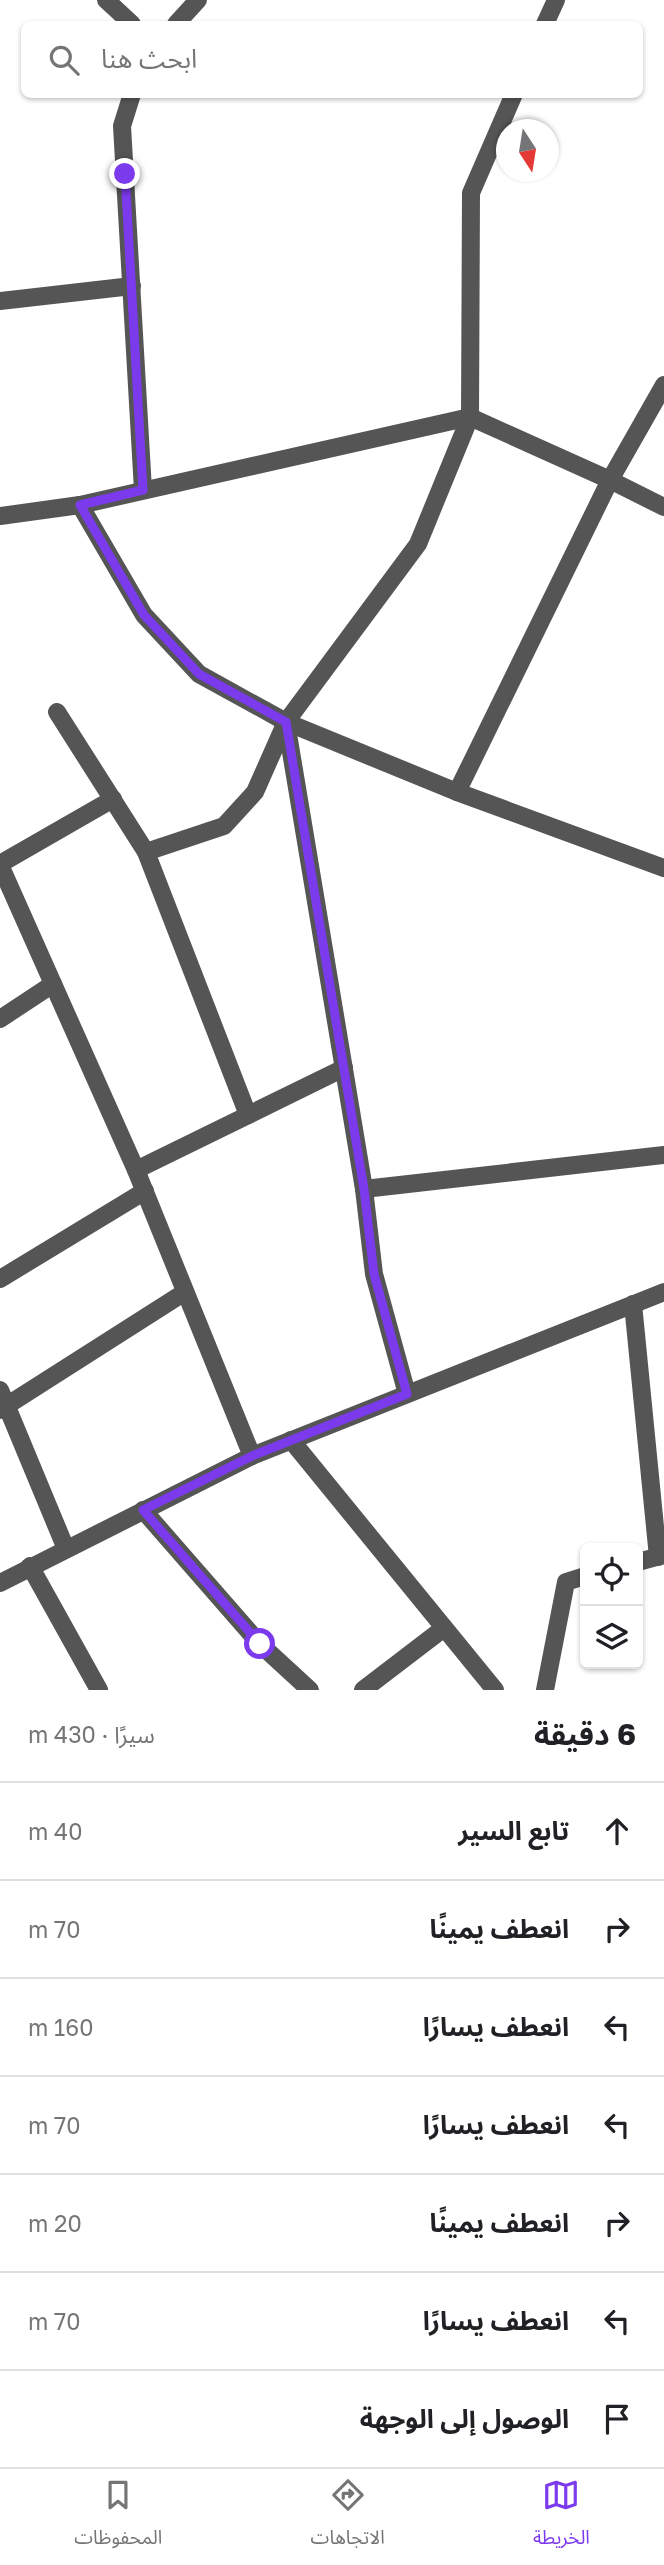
<!DOCTYPE html>
<html lang="ar">
<meta charset="utf-8">
<style>
body{margin:0;font-family:"Golos Text","Noto Sans Arabic",sans-serif;background:#f6f6f6;color:#202124;direction:rtl}
.controls{position:absolute;right:21px;bottom:21px;display:grid;overflow:hidden;border-radius:10px;box-shadow:0 2px 5px #0004}
.controls button{width:63px;height:63px;display:grid;place-items:center;padding:0;border:0;border-bottom:2px solid #e0e0e0;background:#fff;color:#202124;font:35px sans-serif}
.compass{position:absolute;left:496px;top:119px;width:63px;height:63px;border-radius:50%;background:#fff;box-shadow:0 2px 5px #0004;rotate:168deg}
.stop{position:absolute;width:21px;height:21px;margin:-16px;border:5px solid #7c3aed;border-radius:50%;background:#fff}
.stop.end{background:#7c3aed;border-color:#fff;box-shadow:0 2px 7px #0008}
.list{margin:0;padding:0;list-style:none}
h2{display:flex;justify-content:space-between;align-items:center;height:91px;margin:0;padding:0 28px;font-size:30px}
h2 small{font-size:23px;font-weight:400;color:#757577}
.list li{display:grid;grid-template-columns:46px 1fr auto;gap:21px;align-items:center;box-sizing:border-box;height:98px;padding:0 28px;border-top:2px solid #e0e0e0}
.list b{display:block;font-size:26px;white-space:nowrap}
.list em{font-size:23px;font-style:normal;color:#757577}
.icon{flex:none;width:38px;height:38px;fill:none;stroke:currentColor;stroke-width:2;stroke-linecap:round;stroke-linejoin:round}
.map{position:relative;flex:none;width:664px;height:1690px;overflow:hidden;direction:ltr}
.search{position:absolute;background:#fff;box-shadow:0 2px 5px #0004;left:21px;right:21px;top:21px;height:77px;display:flex;align-items:center;gap:18px;box-sizing:border-box;padding:0 24px;border-radius:10px;color:#757577;font-size:26px}
.sheet{height:777px;background:#fff}
nav{display:flex;justify-content:space-around;align-items:center;box-sizing:border-box;height:98px;border-top:2px solid #e0e0e0;background:#fff;font-size:19px;color:#757577}
nav a{display:grid;justify-items:center;gap:4px}
nav .on{color:#7c3aed}
.map>svg:first-child{display:block}
.lines{fill:none;stroke-linecap:round;stroke-linejoin:round}
.minor{stroke:#555;stroke-width:18}
.route{stroke:#7c3aed;stroke-width:9}
</style>
<div class="map">
<svg width="664" height="1690" viewBox="0 0 664 1690">
<rect width="100%" height="100%" fill="#fff"/>
<g class="lines">
<g class="minor">
<path d="M106 0 132 24"/>
<path d="M176 24 198 0"/>
<path d="M545 24 556 0"/>
<path d="M132 94 122 126 143 490"/>
<path d="M0 301 132 286"/>
<path d="M80 505 144 615 199 674 286 722 457 792 664 868"/>
<path d="M0 516 80 505 470 417 610 480 664 507"/>
<path d="M57 712 146 852 248 1115"/>
<path d="M286 722 364 1189 374 1274 407 1394"/>
<path d="M457 792 610 480 664 385"/>
<path d="M146 852 224 826 255 792 286 722 418 544 470 417 471 193 514 94"/>
<path d="M0 864 113 799"/>
<path d="M0 865 136 1170 252 1456"/>
<path d="M0 1019 53 984"/>
<path d="M136 1170 344 1068"/>
<path d="M364 1189 664 1155"/>
<path d="M0 1279 145 1191"/>
<path d="M633 1304 658 1557"/>
<path d="M0 1390 66 1549"/>
<path d="M0 1410 185 1292"/>
<path d="M291 1440 495 1690"/>
<path d="M143 1510 260 1644 310 1690"/>
<path d="M638 1562 664 1555"/>
<path d="M30 1566 99 1690"/>
<path d="M0 1583 252 1456 664 1292"/>
<path d="M363 1690 444 1628"/>
<path d="M545 1690 566 1582 585 1576"/>
</g>
</g>
<g class="lines">
<path class="route" d="M125 174 143 490 80 505 144 615 199 674 286 722 364 1189 374 1274 407 1394 252 1456 143 1510 260 1644"/>
</g>
</svg>
<div class="controls">
<button><svg class="icon" aria-label="locate" viewBox="0 0 24 24"><circle cx="12" cy="12" r="6"/><path d="M12 2v4M12 18v4M2 12h4M18 12h4"/></svg></button>
<button><svg class="icon" aria-label="layers" viewBox="0 0 24 24"><path d="M12 4l9 5-9 5-9-5zM3 14l9 5 9-5"/></svg></button>
</div>
<svg class="compass" viewBox="-18 -18 36 36"><path d="M0-13l5 13h-10z" fill="#e53935"/><path d="M0 13l5-13h-10z" fill="#757577"/></svg>
<div class="stop" style="left:260px;top:1644px"></div>
<div class="stop end" style="left:125px;top:174px"></div>
<div class="search"><svg class="icon" aria-label="search" viewBox="0 0 24 24"><circle cx="10" cy="10" r="6"/><path d="M15 15l6 6"/></svg>ابحث هنا</div>
</div>
<section class="sheet">
<h2>6 دقيقة<small>سيرًا · 430 m</small></h2>
<ul class="list">
<li><svg class="icon" aria-label="ahead" viewBox="0 0 24 24"><path d="M12 20V5M6 11l6-6 6 6"/></svg><div><b>تابع السير</b></div><em>40 m</em></li>
<li><svg class="icon" aria-label="right" viewBox="0 0 24 24"><path d="M7 20v-9h11M14 6l5 5-5 5"/></svg><div><b>انعطف يمينًا</b></div><em>70 m</em></li>
<li><svg class="icon" aria-label="left" viewBox="0 0 24 24"><path d="M17 20v-9H6M10 6l-5 5 5 5"/></svg><div><b>انعطف يسارًا</b></div><em>160 m</em></li>
<li><svg class="icon" aria-label="left" viewBox="0 0 24 24"><path d="M17 20v-9H6M10 6l-5 5 5 5"/></svg><div><b>انعطف يسارًا</b></div><em>70 m</em></li>
<li><svg class="icon" aria-label="right" viewBox="0 0 24 24"><path d="M7 20v-9h11M14 6l5 5-5 5"/></svg><div><b>انعطف يمينًا</b></div><em>20 m</em></li>
<li><svg class="icon" aria-label="left" viewBox="0 0 24 24"><path d="M17 20v-9H6M10 6l-5 5 5 5"/></svg><div><b>انعطف يسارًا</b></div><em>70 m</em></li>
<li><svg class="icon" aria-label="arrive" viewBox="0 0 24 24"><path d="M6 21V4h12l-3 4 3 4H6"/></svg><div><b>الوصول إلى الوجهة</b></div></li>
</ul>
</section>
<nav>
<a class="on"><svg class="icon" aria-label="map" viewBox="0 0 24 24"><path d="M3 6l6-2 6 2 6-2v14l-6 2-6-2-6 2zM9 4v14M15 6v14"/></svg>الخريطة</a>
<a><svg class="icon" aria-label="directions" viewBox="0 0 24 24"><path d="M12 3l9 9-9 9-9-9zM9 14v-3h6M13 9l2 2-2 2"/></svg>الاتجاهات</a>
<a><svg class="icon" aria-label="saved" viewBox="0 0 24 24"><path d="M7 4h10v16l-5-4-5 4z"/></svg>المحفوظات</a>
</nav>
